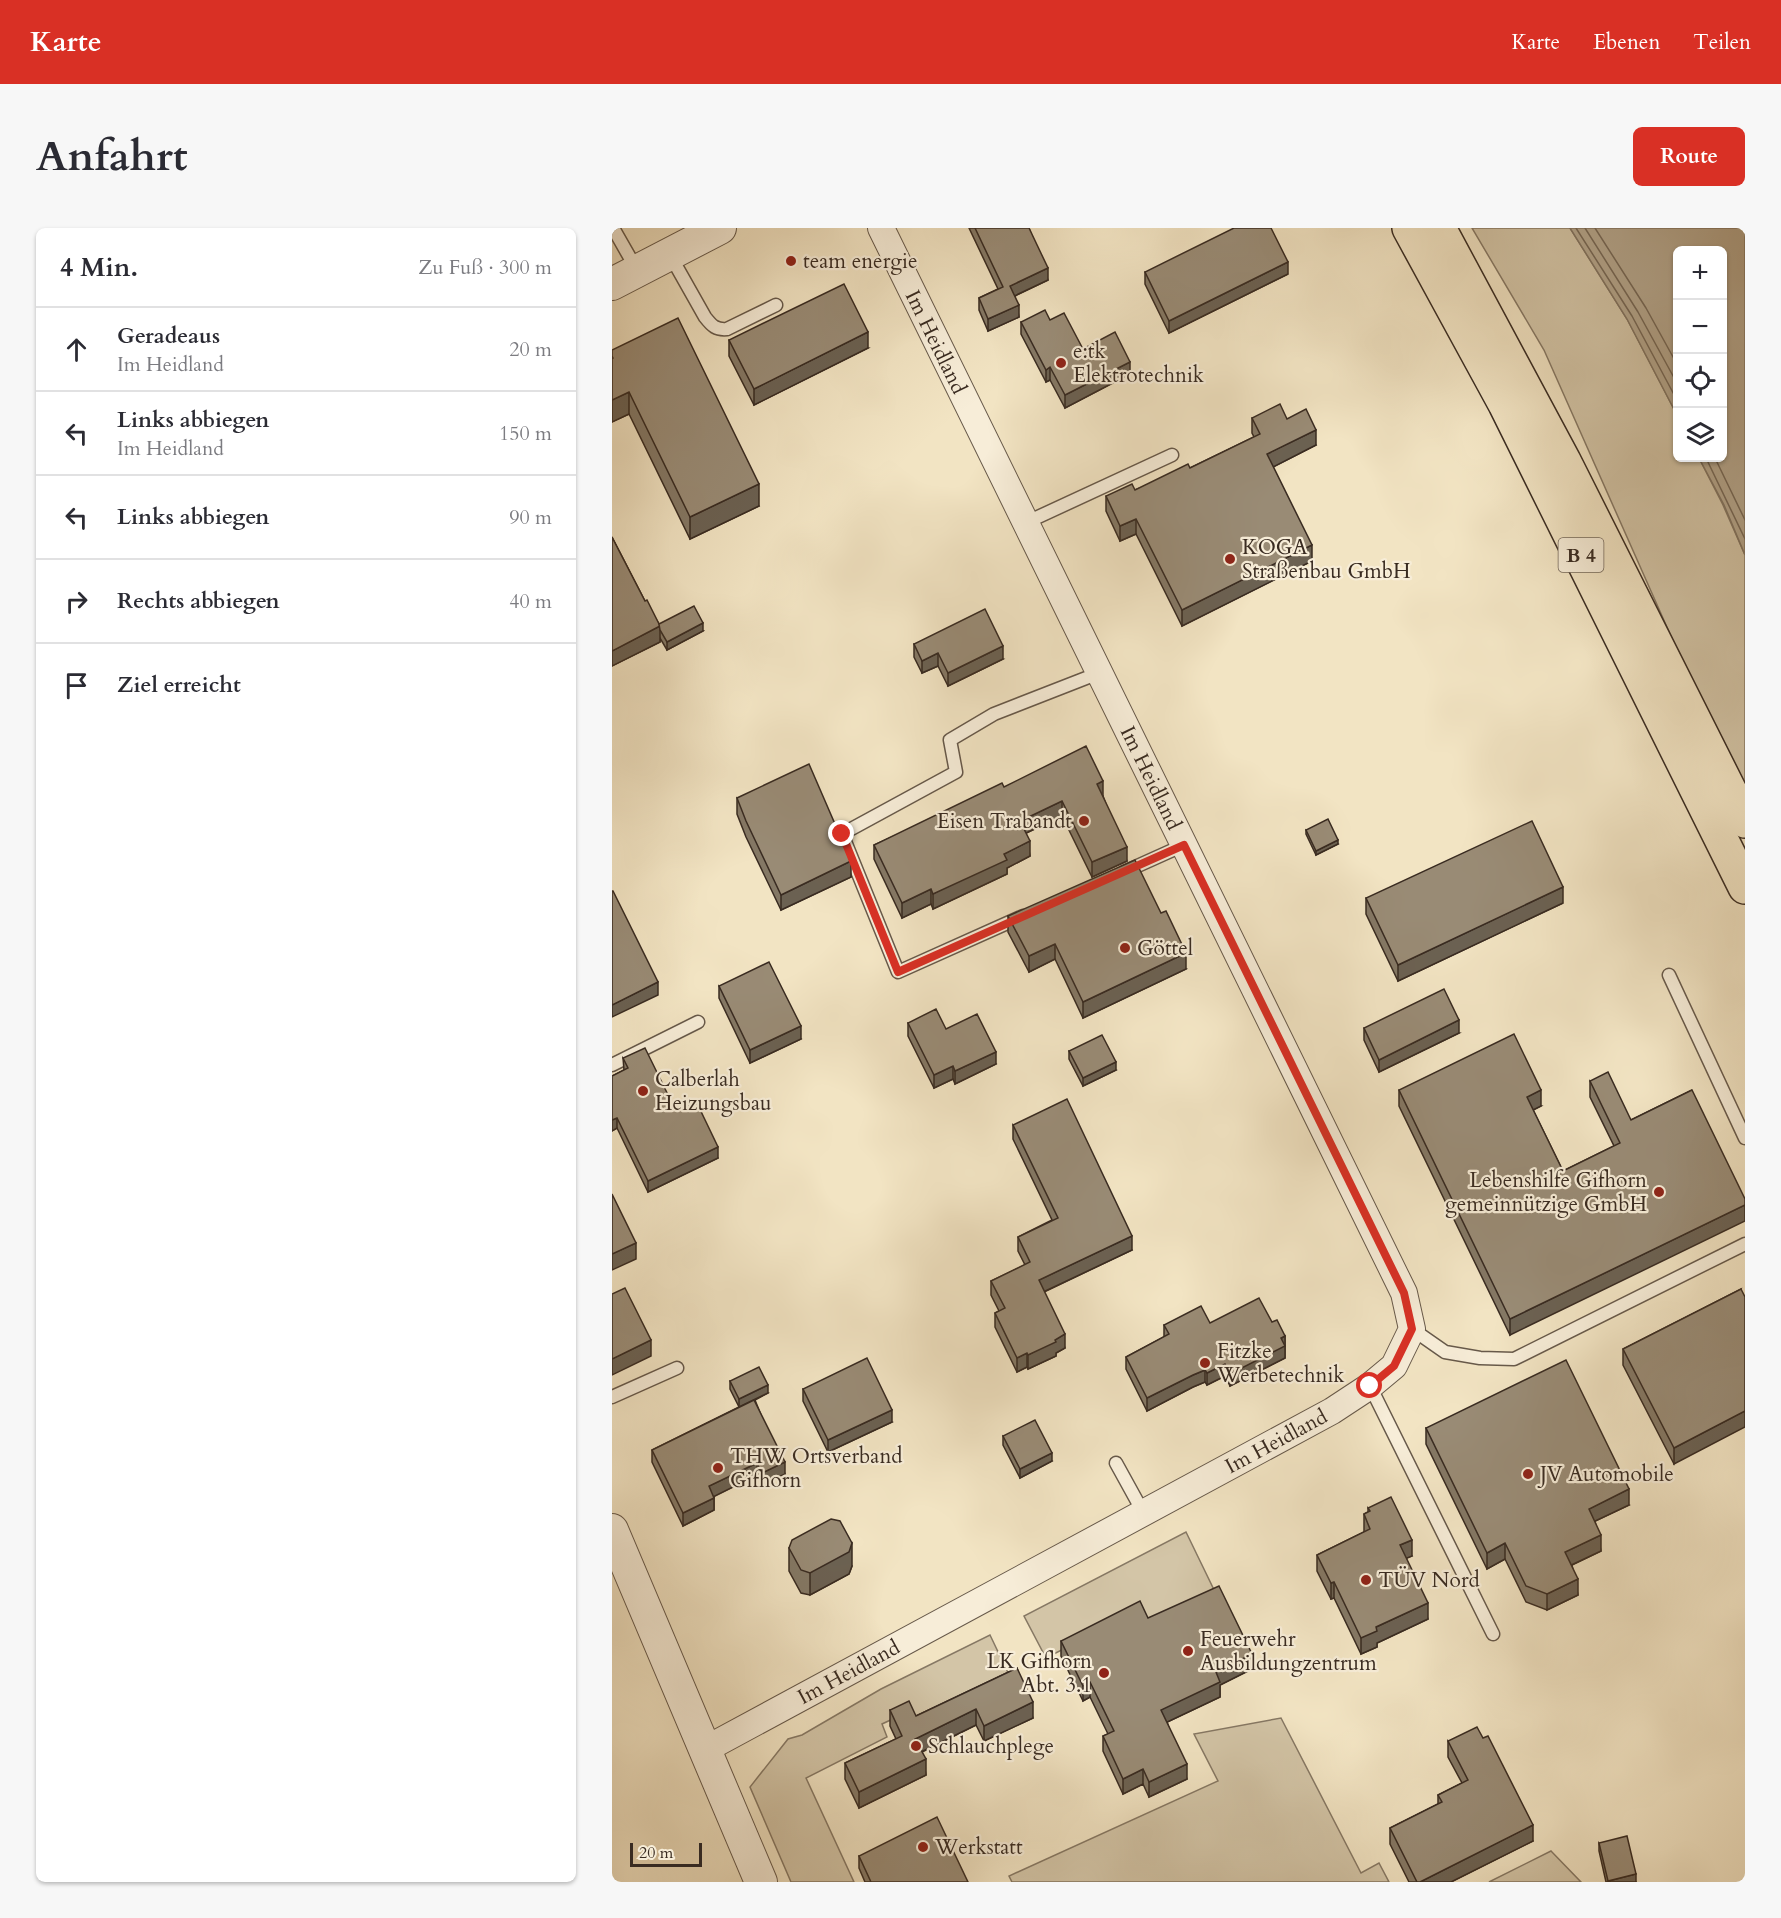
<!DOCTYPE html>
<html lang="de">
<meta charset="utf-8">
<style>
body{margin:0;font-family:Cardo,serif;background:#f7f7f7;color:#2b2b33}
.controls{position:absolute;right:18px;top:18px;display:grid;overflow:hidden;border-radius:9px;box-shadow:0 2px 4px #0004}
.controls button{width:54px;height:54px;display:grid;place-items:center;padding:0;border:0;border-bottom:2px solid #e1e1e2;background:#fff;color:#2b2b33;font:30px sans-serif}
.scale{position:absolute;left:18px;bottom:15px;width:72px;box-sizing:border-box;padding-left:6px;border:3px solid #392b21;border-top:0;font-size:16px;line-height:21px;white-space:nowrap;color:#392b21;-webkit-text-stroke:4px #f7edd8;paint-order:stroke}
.stop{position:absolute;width:18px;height:18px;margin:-14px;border:4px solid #d93025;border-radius:50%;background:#fff}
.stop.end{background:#d93025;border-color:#fff;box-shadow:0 2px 6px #0008}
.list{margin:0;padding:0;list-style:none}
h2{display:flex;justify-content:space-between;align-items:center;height:78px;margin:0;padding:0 24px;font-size:26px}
h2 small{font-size:20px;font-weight:400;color:#7c7c81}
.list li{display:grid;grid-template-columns:39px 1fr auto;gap:18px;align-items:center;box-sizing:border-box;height:84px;padding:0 24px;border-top:2px solid #e1e1e2}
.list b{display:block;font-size:22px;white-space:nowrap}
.list p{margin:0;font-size:20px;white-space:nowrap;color:#7c7c81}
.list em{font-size:20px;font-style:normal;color:#7c7c81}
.icon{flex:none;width:33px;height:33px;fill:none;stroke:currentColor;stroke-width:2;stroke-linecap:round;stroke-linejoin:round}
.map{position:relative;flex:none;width:1133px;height:1654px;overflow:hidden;border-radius:9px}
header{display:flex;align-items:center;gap:36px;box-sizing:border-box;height:84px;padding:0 30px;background:#d93025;color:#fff}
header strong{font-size:28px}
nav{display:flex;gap:33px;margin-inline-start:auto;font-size:21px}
.intro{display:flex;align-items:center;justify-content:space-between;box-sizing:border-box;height:144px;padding:0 36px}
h1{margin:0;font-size:42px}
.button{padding:15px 27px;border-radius:9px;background:#d93025;color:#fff;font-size:21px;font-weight:700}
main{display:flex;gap:36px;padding:0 36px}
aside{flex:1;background:#fff;border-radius:9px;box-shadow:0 2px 4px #0004}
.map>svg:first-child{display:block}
.green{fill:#d3c5a7;stroke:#867864;stroke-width:1.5}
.water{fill:#b3a58c;stroke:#827461;stroke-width:1.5}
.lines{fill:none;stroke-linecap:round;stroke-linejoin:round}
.shore{stroke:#766856;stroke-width:1.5}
.service-casing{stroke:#67594a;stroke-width:15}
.minor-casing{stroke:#67594a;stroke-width:28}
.tertiary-casing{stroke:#67594a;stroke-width:34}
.trunk-casing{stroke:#392b21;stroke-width:36}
.service{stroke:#f7edd8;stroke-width:12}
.minor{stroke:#f7edd8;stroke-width:26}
.tertiary{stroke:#f7edd8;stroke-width:32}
.trunk{stroke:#f2e4c3;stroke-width:33}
.wall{fill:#847865;stroke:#392b21;stroke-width:1.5}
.shaded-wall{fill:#6b6152;stroke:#392b21;stroke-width:1.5}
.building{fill:#998b75;stroke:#392b21;stroke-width:1.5}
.route{stroke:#d93025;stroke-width:8}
.poi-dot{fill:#8f2418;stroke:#f7edd8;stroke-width:2}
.labels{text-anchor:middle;stroke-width:4.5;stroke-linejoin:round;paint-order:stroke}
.shield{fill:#f7edd8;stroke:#726558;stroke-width:1.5}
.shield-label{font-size:20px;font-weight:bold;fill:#392b21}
.poi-label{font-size:21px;fill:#392b21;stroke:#f7edd8;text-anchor:start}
.street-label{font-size:21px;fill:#392b21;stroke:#f7edd8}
</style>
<header>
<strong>Karte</strong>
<nav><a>Karte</a><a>Ebenen</a><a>Teilen</a></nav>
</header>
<div class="intro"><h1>Anfahrt</h1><a class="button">Route</a></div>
<main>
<aside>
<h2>4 Min.<small>Zu Fuß · 300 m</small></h2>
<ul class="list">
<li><svg class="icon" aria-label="ahead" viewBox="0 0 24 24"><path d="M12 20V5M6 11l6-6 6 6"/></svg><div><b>Geradeaus</b><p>Im Heidland</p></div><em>20 m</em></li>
<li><svg class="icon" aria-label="left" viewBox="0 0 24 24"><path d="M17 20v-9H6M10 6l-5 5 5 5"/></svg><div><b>Links abbiegen</b><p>Im Heidland</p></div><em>150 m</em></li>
<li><svg class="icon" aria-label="left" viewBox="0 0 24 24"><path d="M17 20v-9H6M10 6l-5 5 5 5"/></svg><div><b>Links abbiegen</b></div><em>90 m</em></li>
<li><svg class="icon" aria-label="right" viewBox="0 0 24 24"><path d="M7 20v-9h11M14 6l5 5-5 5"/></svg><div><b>Rechts abbiegen</b></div><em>40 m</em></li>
<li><svg class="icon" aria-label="arrive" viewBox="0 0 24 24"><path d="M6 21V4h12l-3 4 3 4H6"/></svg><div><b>Ziel erreicht</b></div></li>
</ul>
</aside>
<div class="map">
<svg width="1133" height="1654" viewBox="0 0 1133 1654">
<rect width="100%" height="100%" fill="#f2e4c3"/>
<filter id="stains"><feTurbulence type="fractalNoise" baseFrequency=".00333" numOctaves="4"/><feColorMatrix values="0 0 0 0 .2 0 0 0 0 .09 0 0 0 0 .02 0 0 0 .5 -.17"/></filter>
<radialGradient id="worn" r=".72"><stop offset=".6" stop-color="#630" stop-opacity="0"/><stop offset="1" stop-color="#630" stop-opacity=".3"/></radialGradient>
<g class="green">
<path d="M860 0H958L1015 91 1065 187 1066 230H1087L1111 277 1133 327V575L932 122Z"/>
<path d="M574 1304 604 1366 539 1398 530 1381 434 1430 412 1388Z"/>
<path d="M378 1407 398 1449 307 1496 300 1482 270 1496 275 1509 194 1550 242 1654H179L138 1559 176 1511 190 1507 269 1461Z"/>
<path d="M669 1490 749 1645 767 1635 777 1654H400L397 1648 606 1553 582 1506Z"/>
<path d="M939 1623 969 1654H877Z"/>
</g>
<path class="water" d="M958 0H1133V327L1112 277 1087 230H1110V22H1066L1065 187 1015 91Z"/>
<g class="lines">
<g class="shore">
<path d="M964 0 1020 88 1066 174"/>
<path d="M973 0 1026 84 1066 157"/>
<path d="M983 0 1034 80 1066 138"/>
<path d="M1094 230 1133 311"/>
<path d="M1103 230 1133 292"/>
</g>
<defs>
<g id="service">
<path d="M1 0 25 42"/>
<path d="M58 27 93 89C100 98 104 102 115 101L164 77"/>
<path d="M413 295 560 227"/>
<path d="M512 644 572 617"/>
<path d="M411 688 286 744 230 606 344 544 338 512 382 486 487 445"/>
<path d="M1057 747 1133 910"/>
<path d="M0 837 86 794"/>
<path d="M800 1101 833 1124 868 1130 902 1131 1133 1016"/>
<path d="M758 1158 881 1406"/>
<path d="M0 1169 65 1140"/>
<path d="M504 1235 531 1284"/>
</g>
<g id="minor">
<path id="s1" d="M94 1521 720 1183 758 1158 782 1138 800 1101 792 1065 269 0"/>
</g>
<g id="tertiary">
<path d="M0 56 108 0"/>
<path d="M0 1302 149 1654"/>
</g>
<g id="trunk">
<path d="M797 0 893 176 1133 659"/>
<path d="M827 0 952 233 1133 593"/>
</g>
</defs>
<use href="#service" class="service-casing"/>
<use href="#minor" class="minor-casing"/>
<use href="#tertiary" class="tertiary-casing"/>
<use href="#trunk" class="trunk-casing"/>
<use href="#service" class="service"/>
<use href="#minor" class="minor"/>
<use href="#tertiary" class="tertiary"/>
<use href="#trunk" class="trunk"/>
</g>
<g class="wall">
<path d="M357 0H417L436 52 403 68 407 89 376 103 367 82V70L386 61Z"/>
<path d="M533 44 676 46 557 105 533 56Z"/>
<path d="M438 92 471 121 518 146 453 180 438 152 434 154 409 106V94Z"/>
<path d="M117 112 256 120 142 177 117 128Z"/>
<path d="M0 122 147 278 78 311 17 186 0 194Z"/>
<path d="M640 190 675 191 704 217 661 239 700 333 570 398 524 306 508 313 494 283V268L523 262 578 240 642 209 640 205Z"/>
<path d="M0 309 33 373 47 396 91 403 55 422 48 410V414L0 438Z"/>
<path d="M302 416 391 431 336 458 326 438 310 445 302 429Z"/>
<path d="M392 559 491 568 515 633 480 649 450 588 414 605 418 628 395 640V646L321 681 319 676 290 690 262 631V617Z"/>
<path d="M125 570 239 649 169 682 134 609 125 586Z"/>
<path d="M694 602 726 616 704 627 694 606Z"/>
<path d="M754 670 951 675 786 753 754 686Z"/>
<path d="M396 688 574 741 471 790 443 731 417 744 396 704Z"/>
<path d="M107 758 189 811 138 835 107 770Z"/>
<path d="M296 795 334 801 384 836 343 856 341 851 322 860 296 808Z"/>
<path d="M752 800 847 805 767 844 752 812Z"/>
<path d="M457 823 504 842 471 858 457 831Z"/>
<path d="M11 830 63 881 106 930 36 964 5 900 0 903V848L12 842Z"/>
<path d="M978 853 1019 892 1080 862 898 1107 787 878V862L929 878 921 882 951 943 1002 918 978 869Z"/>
<path d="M401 897 520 1022 432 1064 453 1120 444 1125V1128L416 1141 415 1139 405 1144 383 1099V1085L387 1083 379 1067V1053L413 1037 406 1023V1009L440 992 401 911Z"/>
<path d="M1129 1061 1062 1236 1011 1137V1121Z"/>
<path d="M660 1094 673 1108V1130L618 1158 613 1148 595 1157 593 1154 581 1159 535 1183 514 1141V1129L552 1109V1097Z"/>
<path d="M118 1153 156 1165 143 1172 173 1246 150 1257 145 1247 102 1268V1282L71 1298 40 1234V1222L127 1179 118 1161Z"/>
<path d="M191 1161 280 1194 216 1224 191 1173Z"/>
<path d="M814 1200 1017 1277 983 1293 989 1323 960 1337 966 1367 935 1382 914 1374 893 1331 875 1341 814 1216Z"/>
<path d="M391 1208 440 1233 408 1250 391 1217Z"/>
<path d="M756 1280 800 1328 794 1330 816 1391 765 1415V1419L749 1426 722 1370 719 1371 705 1343V1327L752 1304V1286L756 1284Z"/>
<path d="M177 1320 240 1338 237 1346 198 1367 189 1365 177 1343Z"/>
<path d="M536 1390 640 1441 608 1457V1469L555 1494 575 1551 537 1569 531 1556 511 1566 491 1523V1508L496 1506 478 1469 471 1473 449 1428V1413Z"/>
<path d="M405 1440 421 1490 372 1513 364 1497 310 1524 314 1547 247 1580 233 1551V1535L284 1511 278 1498V1482L304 1488Z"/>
<path d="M836 1513 921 1613 839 1654H797L778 1616V1600L826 1576V1567L850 1555 836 1529Z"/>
<path d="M987 1615 1024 1654H994L987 1623Z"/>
<path d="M247 1628 356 1654H253L247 1640Z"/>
</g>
<g class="shaded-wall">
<path d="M676 34V46L557 105V93Z"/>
<path d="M436 40V52L398 70V58Z"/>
<path d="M407 77V89L376 103V91Z"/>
<path d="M256 104V120L142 177V161Z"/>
<path d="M518 134V146L453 180V167Z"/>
<path d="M438 139V152L434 154V142Z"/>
<path d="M17 164V186L0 194V172Z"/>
<path d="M704 202V217L655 242V226Z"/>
<path d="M147 256V278L78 311V289Z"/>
<path d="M524 291V306L508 313V298Z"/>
<path d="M700 317V333L570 398V382Z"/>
<path d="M91 395V403L55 422V414Z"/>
<path d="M48 398V414L0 438V423Z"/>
<path d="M391 418V431L336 458V445Z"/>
<path d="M326 425V438L310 445V433Z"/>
<path d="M491 553V568L485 571V556Z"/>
<path d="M450 573V588L408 608V593Z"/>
<path d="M726 612V616L704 627V623Z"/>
<path d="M418 613V628L395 640V646L321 681V666L392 626Z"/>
<path d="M515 619V633L480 649V634Z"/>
<path d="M239 633V649L169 682V667Z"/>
<path d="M951 659V675L786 753V737Z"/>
<path d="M319 661V676L290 690V675Z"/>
<path d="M443 716V731L417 744V728Z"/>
<path d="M574 725V741L471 790V774Z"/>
<path d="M46 754V767L0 789V777Z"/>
<path d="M847 792V805L767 844V832Z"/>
<path d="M189 798V811L138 835V822Z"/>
<path d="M384 824V836L343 856V843Z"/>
<path d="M504 834V842L471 858V850Z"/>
<path d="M341 838V851L322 860V847Z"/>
<path d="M929 862V878L915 885V869Z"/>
<path d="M5 890V900L0 903V892Z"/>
<path d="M106 919V930L36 964V953Z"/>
<path d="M1133 977V993L898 1107V1091Z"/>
<path d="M520 1008V1022L427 1066V1052Z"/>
<path d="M24 1015V1031L0 1042V1026Z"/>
<path d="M453 1106V1120L444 1125V1128L416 1141V1127Z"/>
<path d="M673 1108V1130L618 1158V1146Z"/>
<path d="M39 1112V1128L0 1147V1131Z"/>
<path d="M415 1125V1139L405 1144V1130Z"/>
<path d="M613 1136V1148L595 1157V1145Z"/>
<path d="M593 1142V1154L581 1159 535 1183V1170L581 1147Z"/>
<path d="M156 1157V1165L127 1179V1171Z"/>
<path d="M280 1182V1194L216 1224V1212Z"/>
<path d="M1133 1183V1199L1062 1236V1220Z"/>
<path d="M440 1225V1233L408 1250V1241Z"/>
<path d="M173 1234V1246L150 1257V1245Z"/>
<path d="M145 1235V1247L97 1271V1258Z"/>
<path d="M1017 1261V1277L977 1296V1281Z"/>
<path d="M102 1270V1282L71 1298V1285Z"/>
<path d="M989 1307V1323L953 1340V1324Z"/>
<path d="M800 1312V1328L788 1333V1317Z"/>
<path d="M240 1315V1338L237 1346 198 1367V1345Z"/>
<path d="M893 1315V1331L875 1341V1325Z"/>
<path d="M966 1351V1367L935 1382V1366Z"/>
<path d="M722 1354V1370L719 1371V1355Z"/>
<path d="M816 1375V1391L765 1415V1419L749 1426V1410L764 1399Z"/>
<path d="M640 1426V1441L608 1457V1469L549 1497V1482L604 1444Z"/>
<path d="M478 1454V1469L471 1473V1458Z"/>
<path d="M421 1474V1490L372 1513V1498Z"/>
<path d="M364 1481V1497L303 1527V1511Z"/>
<path d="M314 1531V1547L247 1580V1564Z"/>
<path d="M575 1536V1551L537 1569V1554Z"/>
<path d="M531 1541V1556L511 1566V1551Z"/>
<path d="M921 1597V1613L839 1654H808Z"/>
<path d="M1024 1646V1654H996V1653Z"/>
</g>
<g class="building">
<path d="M363 0H417L436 40 398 58 407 77 376 91 367 70 391 59Z"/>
<path d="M622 0H659L676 34 557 93 533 44Z"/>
<path d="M232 56 256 104 142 161 117 112Z"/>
<path d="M433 82 438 92 452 85 471 121 503 104 518 134 453 167 438 139 434 142 409 94Z"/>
<path d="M66 90 147 256 78 289 17 164 0 172V131L1 130 0 128V122Z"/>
<path d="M668 176 675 191 694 181 704 202 655 226 700 317 570 382 524 291 508 298 494 268 520 256 523 262 576 236 578 240 648 206 640 190Z"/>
<path d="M0 309 33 373 35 372 48 398 0 423Z"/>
<path d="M82 378 91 395 55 414 48 402 47 396Z"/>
<path d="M373 381 391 418 336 445 326 425 310 433 302 416Z"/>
<path d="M474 518 491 553 485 556 515 619 480 634 450 573 408 593 418 613 392 626 395 632 321 666 319 661 290 675 262 617 390 555 392 559Z"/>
<path d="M197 536 239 633 169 667 134 593 125 570Z"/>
<path d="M716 591 726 612 704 623 694 602Z"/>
<path d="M920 593 951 659 786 737 754 670Z"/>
<path d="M523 632 549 685 554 683 574 725 471 774 443 716 417 728 396 688Z"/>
<path d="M0 663H1L46 754 0 777Z"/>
<path d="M157 734 189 798 138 822 107 758Z"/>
<path d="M832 761 847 792 767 832 752 800Z"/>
<path d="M324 781 334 801 365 786 384 824 343 843 341 838 322 847 296 795Z"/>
<path d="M902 806 929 862 915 869 951 943 1008 915 978 853 996 844 1019 892 1080 862 1133 971V977L898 1091 787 862Z"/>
<path d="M490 807 504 834 471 850 457 823Z"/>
<path d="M33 820 63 881 83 871 106 919 36 953 5 890 0 892V848L16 840 11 830Z"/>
<path d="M455 871 520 1008 427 1052 453 1106 443 1112 444 1114 416 1127 415 1125 405 1130 383 1085 393 1080 379 1053 418 1034 406 1009 446 990 401 897Z"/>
<path d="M0 966 24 1015 0 1026Z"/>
<path d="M13 1060 39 1112 0 1131V1066Z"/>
<path d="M1129 1061 1133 1069V1183L1062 1220 1011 1121Z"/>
<path d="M647 1070 660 1094 665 1092 673 1108 669 1110 673 1118 618 1146 613 1136 595 1145 593 1142 581 1147 535 1170 514 1129 557 1106 552 1097 589 1078 598 1095Z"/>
<path d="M255 1130 280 1182 216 1212 191 1161Z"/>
<path d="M954 1132 1017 1261 977 1281 989 1307 953 1324 966 1351 935 1366 914 1358 893 1315 875 1325 814 1200Z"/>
<path d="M147 1139 156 1157 127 1171 118 1153Z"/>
<path d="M142 1172 173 1234 150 1245 145 1235 97 1258 102 1270 71 1285 40 1222Z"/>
<path d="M423 1192 440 1225 408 1241 391 1208Z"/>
<path d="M779 1269 800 1312 788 1317 816 1375 764 1399 765 1403 749 1410 722 1354 719 1355 705 1327 758 1301 752 1286 758 1283 756 1280Z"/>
<path d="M219 1291 228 1293 240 1315 237 1324 198 1345 189 1342 177 1320 180 1312Z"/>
<path d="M607 1358 640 1426 604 1444 608 1454 549 1482 575 1536 537 1554 531 1541 511 1551 491 1508 502 1503 478 1454 471 1458 449 1413 528 1373 536 1390Z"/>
<path d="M405 1440 421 1474 372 1498 364 1481 303 1511 314 1531 247 1564 233 1535 290 1508 278 1482 297 1473 304 1488Z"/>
<path d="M865 1499 871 1510 876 1508 921 1597 808 1654H805L778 1600 830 1574 826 1567 856 1552 836 1513Z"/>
<path d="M325 1589 356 1654H259L247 1628Z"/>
<path d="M1015 1608 1024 1646 996 1653 987 1615Z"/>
</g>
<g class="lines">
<path class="route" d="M230 606 286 744 572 617 792 1065 800 1101 782 1138 758 1158"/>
</g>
<g class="poi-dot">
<circle cx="179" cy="33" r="6"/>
<circle cx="449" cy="135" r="6"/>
<circle cx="618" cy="331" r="6"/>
<circle cx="472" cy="593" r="6"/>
<circle cx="513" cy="720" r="6"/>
<circle cx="31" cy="863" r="6"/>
<circle cx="1047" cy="964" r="6"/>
<circle cx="593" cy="1135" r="6"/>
<circle cx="106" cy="1240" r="6"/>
<circle cx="916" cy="1246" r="6"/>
<circle cx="754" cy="1352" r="6"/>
<circle cx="576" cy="1423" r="6"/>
<circle cx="492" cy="1445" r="6"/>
<circle cx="304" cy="1518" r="6"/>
<circle cx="311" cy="1619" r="6"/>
</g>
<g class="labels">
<rect class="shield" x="946.5" y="310" width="45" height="34" rx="4.5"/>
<g class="shield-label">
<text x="969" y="334">B 4</text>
</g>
<g class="poi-label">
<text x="191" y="40">team energie</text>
<text x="461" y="130">e:tk<tspan x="461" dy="24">Elektrotechnik</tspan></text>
<text x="630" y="326">KOGA<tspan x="630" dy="24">Straßenbau GmbH</tspan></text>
<text x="460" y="600" text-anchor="end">Eisen Trabandt</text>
<text x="525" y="727">Göttel</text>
<text x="43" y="858">Calberlah<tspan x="43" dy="24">Heizungsbau</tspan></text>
<text x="1035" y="959" text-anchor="end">Lebenshilfe Gifhorn<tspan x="1035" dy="24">gemeinnützige GmbH</tspan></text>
<text x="605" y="1130">Fitzke<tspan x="605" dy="24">Werbetechnik</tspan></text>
<text x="118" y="1235">THW Ortsverband<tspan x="118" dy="24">Gifhorn</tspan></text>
<text x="928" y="1253">JV Automobile</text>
<text x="766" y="1359">TÜV Nord</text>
<text x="588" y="1418">Feuerwehr<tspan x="588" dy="24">Ausbildungzentrum</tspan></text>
<text x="480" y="1440" text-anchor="end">LK Gifhorn<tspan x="480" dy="24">Abt. 3.1</tspan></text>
<text x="316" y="1525">Schlauchplege</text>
<text x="323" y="1626">Werkstatt</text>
</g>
<g class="street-label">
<text transform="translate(324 114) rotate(64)" y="7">Im Heidland</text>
<text transform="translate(539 550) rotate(64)" y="7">Im Heidland</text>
<text dy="7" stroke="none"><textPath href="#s1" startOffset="648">Im Heidland</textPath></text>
<text dy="7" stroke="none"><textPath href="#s1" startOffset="162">Im Heidland</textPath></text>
</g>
</g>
<rect width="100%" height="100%" filter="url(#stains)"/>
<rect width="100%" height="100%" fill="url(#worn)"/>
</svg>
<div class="controls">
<button>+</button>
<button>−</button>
<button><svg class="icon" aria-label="locate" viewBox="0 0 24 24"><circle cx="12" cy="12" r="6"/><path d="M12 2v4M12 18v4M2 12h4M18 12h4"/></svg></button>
<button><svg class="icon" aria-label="layers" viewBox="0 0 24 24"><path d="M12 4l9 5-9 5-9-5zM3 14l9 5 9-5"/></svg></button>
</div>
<div class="scale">20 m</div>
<div class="stop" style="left:758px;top:1158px"></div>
<div class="stop end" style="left:230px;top:606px"></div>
</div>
</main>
